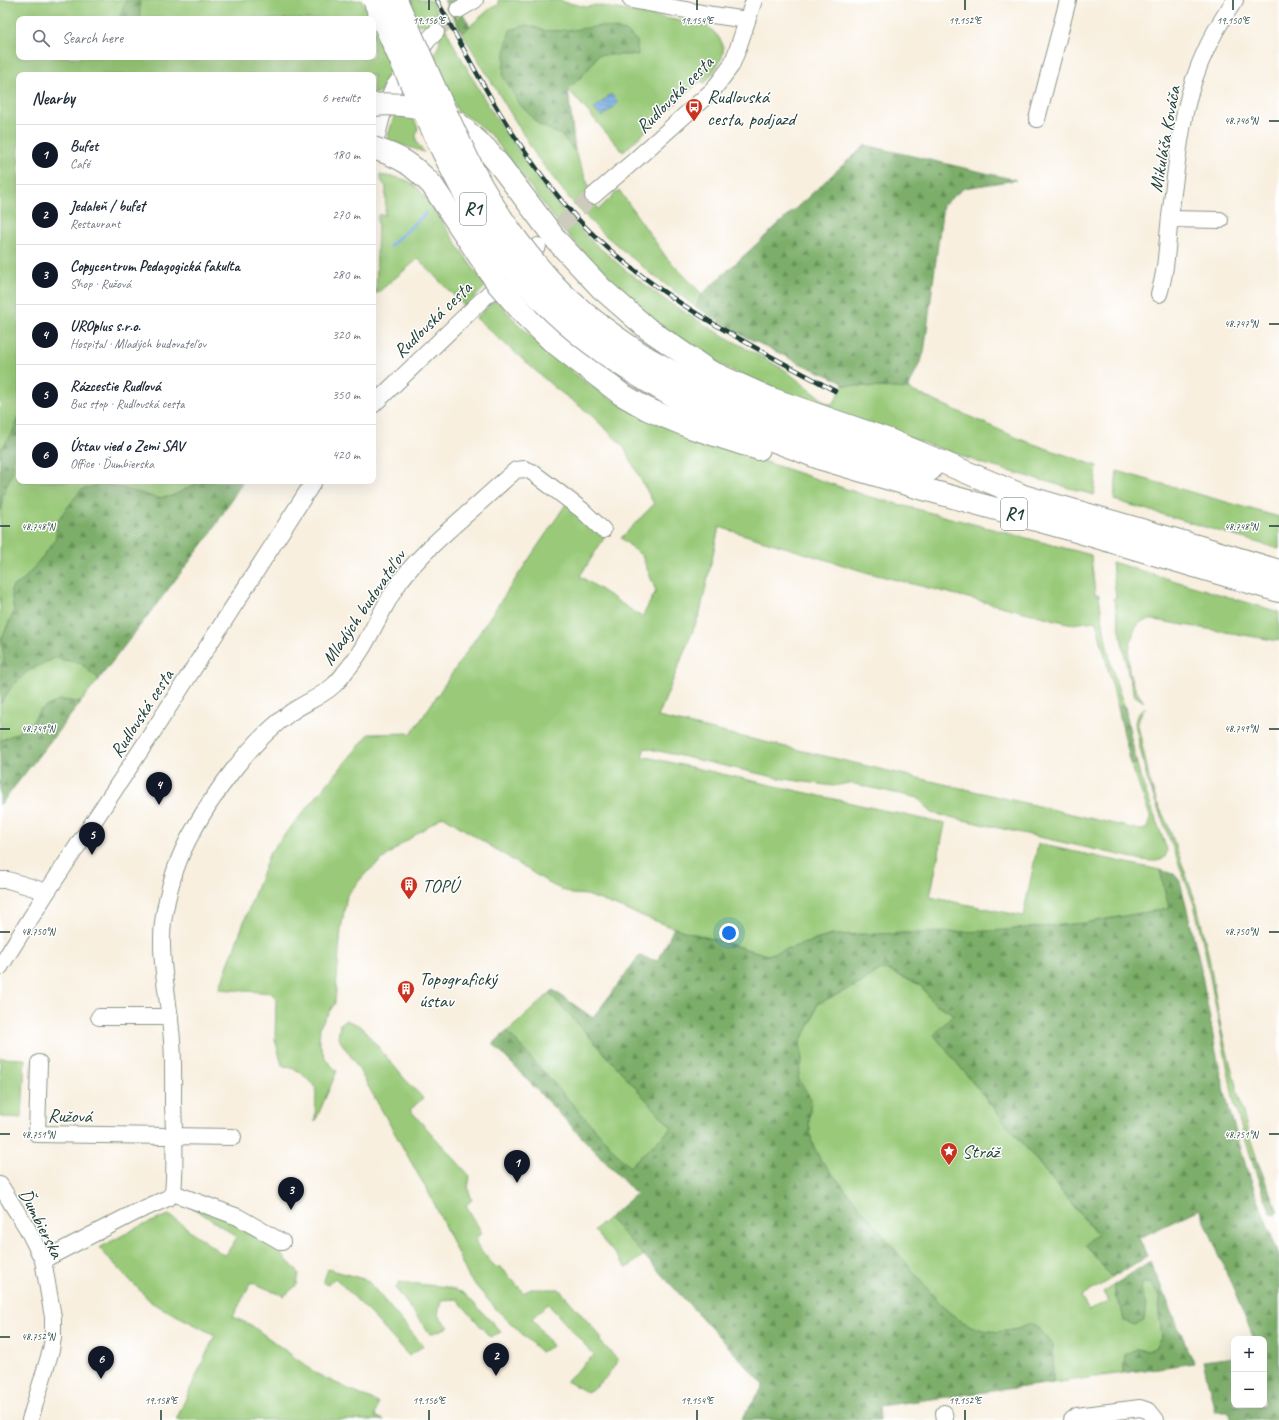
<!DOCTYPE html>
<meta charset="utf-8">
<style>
body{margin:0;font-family:Caveat,sans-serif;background:#f2f2f3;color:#1f2937}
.controls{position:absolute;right:12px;bottom:12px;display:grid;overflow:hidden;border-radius:8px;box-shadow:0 4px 16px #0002}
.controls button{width:36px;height:36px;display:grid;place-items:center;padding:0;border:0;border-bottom:1px solid #e0e1e3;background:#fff;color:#1f2937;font:20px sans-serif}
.you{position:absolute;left:729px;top:933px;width:14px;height:14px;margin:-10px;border:3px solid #fff;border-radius:50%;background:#1a73e8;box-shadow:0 0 0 6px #1a73e833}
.badge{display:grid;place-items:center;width:26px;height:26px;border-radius:50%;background:#111827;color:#fff;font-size:13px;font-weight:700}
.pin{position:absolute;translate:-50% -33px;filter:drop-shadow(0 1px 2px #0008)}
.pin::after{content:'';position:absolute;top:21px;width:14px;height:12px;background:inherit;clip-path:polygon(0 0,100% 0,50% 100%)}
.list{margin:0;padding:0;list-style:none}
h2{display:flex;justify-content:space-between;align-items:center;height:52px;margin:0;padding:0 16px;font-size:17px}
h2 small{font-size:13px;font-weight:400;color:#747a83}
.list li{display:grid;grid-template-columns:26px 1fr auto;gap:12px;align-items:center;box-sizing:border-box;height:60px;padding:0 16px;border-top:1px solid #e0e1e3}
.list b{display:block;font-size:15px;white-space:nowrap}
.list p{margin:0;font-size:13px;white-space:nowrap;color:#747a83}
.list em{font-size:13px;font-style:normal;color:#747a83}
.icon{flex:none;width:22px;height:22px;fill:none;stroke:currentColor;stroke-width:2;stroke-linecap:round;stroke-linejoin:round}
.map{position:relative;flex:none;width:1279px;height:1420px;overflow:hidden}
.search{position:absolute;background:#fff;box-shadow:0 4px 16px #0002;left:16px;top:16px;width:360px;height:44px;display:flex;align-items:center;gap:10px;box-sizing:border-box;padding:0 14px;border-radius:8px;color:#747a83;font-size:15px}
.panel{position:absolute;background:#fff;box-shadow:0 4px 16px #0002;left:16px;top:72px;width:360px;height:412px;border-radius:8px}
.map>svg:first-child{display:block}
.green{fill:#9aca79;stroke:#5c8456}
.forest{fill:url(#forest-firs);stroke:#4d764e}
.water{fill:url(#water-rules);stroke:#4a738a}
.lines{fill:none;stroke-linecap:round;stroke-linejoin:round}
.stream{stroke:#74a9e1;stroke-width:3.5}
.minor-tunnel{stroke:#cdcbbd;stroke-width:16;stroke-dasharray:16 8;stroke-linecap:butt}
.minor-casing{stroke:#8c968a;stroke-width:18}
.highway-casing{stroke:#8c968a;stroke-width:24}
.minor{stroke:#fff;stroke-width:16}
.highway{stroke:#fff;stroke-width:22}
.rail-casing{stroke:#1f3d34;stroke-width:4.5}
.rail{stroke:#fff;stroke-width:3;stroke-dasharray:9;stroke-linecap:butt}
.highway-bridge-casing{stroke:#8c968a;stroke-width:24;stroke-linecap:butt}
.highway-bridge{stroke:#fff;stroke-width:22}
.ticks{fill:none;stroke:#1f3d34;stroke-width:1.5}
.labels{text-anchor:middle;stroke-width:3;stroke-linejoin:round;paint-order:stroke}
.shield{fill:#fff;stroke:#627771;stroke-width:1}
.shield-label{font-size:18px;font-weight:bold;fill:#1f3d34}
.street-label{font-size:19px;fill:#1f3d34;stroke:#fff}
.poi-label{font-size:19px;fill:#1f3d34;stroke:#fff;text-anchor:start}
.ticks-label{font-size:10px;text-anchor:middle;fill:#1f3d34;stroke:#fff;stroke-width:3;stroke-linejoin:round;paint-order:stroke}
</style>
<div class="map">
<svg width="1279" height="1420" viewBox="0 0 1279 1420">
<defs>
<pattern id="forest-firs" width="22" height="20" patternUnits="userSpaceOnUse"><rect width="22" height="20" fill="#7bae69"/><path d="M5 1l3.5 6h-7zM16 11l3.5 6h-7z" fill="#648f57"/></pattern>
<pattern id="water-rules" width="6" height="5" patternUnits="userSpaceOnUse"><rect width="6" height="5" fill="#74a9e1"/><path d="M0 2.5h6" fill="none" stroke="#5f8bb7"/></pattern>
</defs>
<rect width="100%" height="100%" fill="#fff"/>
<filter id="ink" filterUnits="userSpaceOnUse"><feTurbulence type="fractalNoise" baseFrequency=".025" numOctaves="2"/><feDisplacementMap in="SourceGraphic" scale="8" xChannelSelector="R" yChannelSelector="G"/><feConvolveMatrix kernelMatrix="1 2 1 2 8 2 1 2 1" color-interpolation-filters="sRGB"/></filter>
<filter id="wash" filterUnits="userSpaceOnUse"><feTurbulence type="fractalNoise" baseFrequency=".012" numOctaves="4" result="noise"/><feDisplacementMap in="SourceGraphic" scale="16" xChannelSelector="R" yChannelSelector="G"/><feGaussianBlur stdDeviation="0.9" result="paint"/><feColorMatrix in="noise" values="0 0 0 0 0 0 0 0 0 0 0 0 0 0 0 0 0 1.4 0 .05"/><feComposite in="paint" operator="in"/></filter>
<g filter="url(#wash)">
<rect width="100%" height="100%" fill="#f8efdf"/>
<g class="green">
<path d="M0 0H362L370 19H19V57H373V25L392 69 379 93 373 94V75H19V481H199L194 485 172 496 157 498 102 483 59 518 55 541 23 581 13 586 11 591 14 611 2 638 4 661 0 667Z"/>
<path d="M407 0H431L455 47 490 109 551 197 586 236 624 269 665 300 715 331 785 370 828 404 834 403 843 385 908 389 1022 440 1097 466 1094 495 984 464 818 406 759 385 710 359 653 320 600 273 550 213 492 136 471 119 458 112 432 56C446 41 441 22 418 25Z"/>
<path d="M498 0H561L564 2 587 7 596 5 707 26C735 48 722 59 705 83L700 81 623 152 568 89 587 71 598 55 571 30 547 31 527 25 506 46 503 76 519 103 538 124 561 135 575 151 598 210 619 190 666 257 702 294 696 307 650 273 599 230 568 197 537 157 462 33 492 7 499 5Z"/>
<path d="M395 113 412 115 418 128C414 140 416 143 424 152L387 140Z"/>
<path d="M380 175C390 177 401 177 410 182 421 188 435 211 442 222 457 244 470 265 486 286L465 307 418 259 376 294 378 215H385L386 187 380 179Z"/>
<path d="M496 299 518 324 551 354 584 381 616 402 674 431 867 496 1091 555 1095 594 1099 595C1104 633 1110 671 1125 707L1121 705 1118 708 1096 621 1072 624 869 573 719 527 700 613 658 717 1140 830 1146 829 1150 822V816L1131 764H1137L1140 776 1167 850C1166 864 1153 861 1142 860L932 813 918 798 849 783 833 786 778 778 645 748 642 756 945 824 930 897 1023 916 1038 844 1160 870 1169 908 1085 923 993 931 832 935 767 955 674 928 587 895 572 894 552 885 443 816 399 846 366 873 347 895 341 929 335 1003 320 1026 319 1042 326 1060 337 1071 315 1122 316 1088 299 1071 282 1065 275 1039 276 1000 272 993 219 989 270 852 369 734 412 733 566 504 606 535 580 576 642 617 656 591 642 556 621 538 654 504 623 446 589 413 555 388 476 318Z"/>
<path d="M1117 471 1279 517V549L1114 500Z"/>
<path d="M1112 562 1279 612V641L1154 620C1150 620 1145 620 1141 622 1131 628 1127 658 1129 669 1130 681 1137 693 1144 702L1135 696 1128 674 1114 598H1116Z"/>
<path d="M54 658 80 663 99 679 81 702 60 700 40 710 29 727 0 741V704L10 689 28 671Z"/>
<path d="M1145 707 1138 721V725L1149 778 1157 803 1168 825 1197 905 1209 957 1221 1028 1248 1132 1257 1159 1253 1157 1252 1160 1235 1107 1205 951 1194 904 1147 779 1140 748 1135 723 1137 715Z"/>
<path d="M885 969 920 985 934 1003 954 1014 934 1035 1097 1235 1085 1244 1112 1278 1081 1297 1089 1311 1108 1301 1103 1292 1114 1285 1115 1295 1121 1306 1124 1321 1142 1283H1150L1160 1297 1159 1313 1162 1336 1156 1347 1148 1351 1137 1349 1125 1355 1123 1373 1053 1383V1345L1033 1323C1027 1325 1020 1329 1013 1330 982 1336 961 1324 940 1304L820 1159 812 1143 809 1123 810 1099 798 1078 802 1061 800 1042 813 1019 817 1004 861 983 873 974Z"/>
<path d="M550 993 672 1128 629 1167 507 1032Z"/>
<path d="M346 1020 361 1026 403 1077 423 1098 410 1110 470 1176 468 1189 472 1200 466 1205 482 1233 476 1238V1244L496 1268 500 1266 524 1293 529 1289H559L602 1338 600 1341 618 1360C610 1374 601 1385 587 1392L566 1381 594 1355 548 1304 532 1318 552 1346 541 1352 496 1309 469 1278 432 1199 354 1061 338 1038 340 1024Z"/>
<path d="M0 1058 25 1059 22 1118 0 1117Z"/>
<path d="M189 1205 218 1215 270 1242 299 1273 297 1285 284 1296 251 1282 233 1317 251 1325 317 1374 378 1403 375 1416 384 1420H176L215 1335 152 1303 99 1248 136 1228 169 1215 225 1256 237 1237Z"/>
<path d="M609 1218 644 1255 627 1268 594 1230Z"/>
<path d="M328 1269 367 1280 423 1346 409 1356 365 1308 335 1278 328 1285 323 1283Z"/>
<path d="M399 1282 447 1287 464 1293 501 1332 490 1337 457 1299 441 1300 438 1315 449 1327 430 1334 396 1289Z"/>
</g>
<g class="forest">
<path d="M126 0H140V19H119Z"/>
<path d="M444 0H455L470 26 462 33Z"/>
<path d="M527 25 547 31 571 30 601 26 626 31 637 41 638 55H598L587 71 568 89 575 151 561 135 538 124 519 103 503 76 506 46 510 30Z"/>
<path d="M865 145 1016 180 964 188 943 205 924 353 908 389 843 385 841 381 801 364 738 333 696 307 702 294Z"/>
<path d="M19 414V441H17L13 454V471L2 497V508L0 511V450L12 434Z"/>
<path d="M199 481H243L209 536 99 679 80 663 54 658 28 671 10 689 0 704V667L4 661 2 638 14 611 11 591 13 586 23 581 55 541 59 518 81 490 102 483 158 498 172 496 194 485Z"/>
<path d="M60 700 81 702 0 805V741L29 727 40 710Z"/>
<path d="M1121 705 1125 707 1131 738 1137 764H1131L1118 708Z"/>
<path d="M1160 870 1174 874 1180 881 1199 959 1216 1052 1229 1109 1247 1170 1279 1256V1420H1230L1229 1412H1215L1203 1361 1234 1357V1405H1264V1339H1254L1200 1209 1139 1238 1147 1256 1112 1278 1085 1244 1097 1234 934 1035 954 1014 934 1003 920 985 885 969 873 974 861 983 817 1004 813 1019 800 1042 802 1061 798 1078 811 1099 809 1123 812 1143 820 1159 940 1304C961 1324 982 1336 1013 1330 1020 1329 1027 1325 1033 1323L1053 1345V1383L879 1406 880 1420H741L764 1385 609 1218 636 1194 493 1044 507 1031 629 1167 672 1128 550 993 553 990 593 1018 639 956 658 961 674 928 767 955 832 935 993 931 1085 923 1169 908Z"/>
<path d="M1253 1157 1257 1159 1267 1186 1278 1212 1276 1214 1271 1213 1261 1188 1252 1160Z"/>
<path d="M1150 1261 1194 1363 1123 1373 1125 1355 1137 1349 1148 1351 1156 1347 1162 1336 1159 1313 1160 1297 1150 1283H1142L1140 1289 1146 1304 1144 1320 1135 1325 1124 1321 1121 1306 1115 1295 1114 1285Z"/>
</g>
<path class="water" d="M611 94 618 103 602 117 594 109Z"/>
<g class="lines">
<path class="stream" d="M390 246 425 214"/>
</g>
</g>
<g filter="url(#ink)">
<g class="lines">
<g class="minor-tunnel">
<path d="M436 32 458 10"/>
<path d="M543 241 593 196"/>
</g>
<defs>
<g id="minor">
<path d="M631 0 713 15 747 20"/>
<path d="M458 10 475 0"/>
<path d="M1037 119 1068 0"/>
<path d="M373 151 382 116 393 88 428 40 436 32"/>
<path d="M593 196 634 161 713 90 731 66 737 51 754 0"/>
<path d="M1170 219 1220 220"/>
<path d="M1159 294C1167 268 1167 243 1170 216 1174 187 1177 157 1182 129 1189 83 1208 38 1235 0"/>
<path d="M373 405 538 246"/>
<path d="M0 880H8L47 892"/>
<path d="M0 967 47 892 152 733 314 481"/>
<path d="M99 1017H170"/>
<path d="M39 1063 37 1134 233 1137"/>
<path d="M0 1185 27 1228 43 1260 53 1317V1338L51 1350 30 1420"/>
<path d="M173 1193 238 1217 282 1242"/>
<path d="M43 1260 136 1212 168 1198 173 1193C176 1164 174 1133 173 1103 173 1079 174 1054 171 1030 168 994 159 959 163 922 167 895 175 865 188 840 211 796 250 742 290 713 304 703 321 697 334 685 338 681 342 677 345 672 369 645 380 609 401 580 420 555 444 534 468 513 484 499 500 484 516 470L525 469 532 472 582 510 603 530"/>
<path d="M944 1413 945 1420"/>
<path d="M1072 1420 1077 1416 1140 1408 1149 1411 1156 1420"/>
</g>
<g id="highway">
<path d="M456 122 486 149 502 168 557 241 601 288 648 329 709 371 769 398 889 440 1019 494"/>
<path d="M526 316 552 341 621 394 647 409 690 427 759 449"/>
<path d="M644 356C676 374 708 393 742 407 803 434 866 452 930 470"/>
<path d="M634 373 681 401 728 423 822 459 913 486 1069 529 1279 591"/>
<path d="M1006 491 1197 546 1279 571"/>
</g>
</defs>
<use href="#minor" class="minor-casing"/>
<use href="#highway" class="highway-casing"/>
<use href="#minor" class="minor"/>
<use href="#highway" class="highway"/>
<defs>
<path id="rail" d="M437 0C477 75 518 153 575 216 647 294 743 341 835 391"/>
</defs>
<use href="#rail" class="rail-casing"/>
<use href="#rail" class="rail"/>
<defs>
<g id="highway-bridge">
<path d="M374 0C389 35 405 70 421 105 451 171 483 238 533 291 562 323 597 350 634 373"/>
<path d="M396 0C424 62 449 125 481 185 500 218 523 250 548 278 575 309 610 334 644 356"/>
<path d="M373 105C394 103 414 105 434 112"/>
<path d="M373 148C401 157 412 164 432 185L498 284 526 316"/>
</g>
</defs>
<use href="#highway-bridge" class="highway-bridge-casing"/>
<use href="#highway-bridge" class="highway-bridge"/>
</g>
</g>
<path class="ticks" d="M429 0V10M697 0V10M965 0V10M1233 0V10M1269 121H1279M1269 324H1279M0 526H10M1269 526H1279M0 729H10M1269 729H1279M0 932H10M1269 932H1279M0 1134H10M1269 1134H1279M0 1337H10M161 1410V1420M429 1410V1420M697 1410V1420M965 1410V1420"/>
<defs>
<symbol id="bus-pin" viewBox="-11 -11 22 30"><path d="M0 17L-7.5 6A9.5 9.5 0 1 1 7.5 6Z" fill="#c8321e" stroke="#fff"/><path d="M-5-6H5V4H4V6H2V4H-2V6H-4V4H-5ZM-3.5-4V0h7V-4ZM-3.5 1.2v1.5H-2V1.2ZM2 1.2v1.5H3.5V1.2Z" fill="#fff"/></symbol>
<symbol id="building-pin" viewBox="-11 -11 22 30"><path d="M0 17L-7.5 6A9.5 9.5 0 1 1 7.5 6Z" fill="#c8321e" stroke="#fff"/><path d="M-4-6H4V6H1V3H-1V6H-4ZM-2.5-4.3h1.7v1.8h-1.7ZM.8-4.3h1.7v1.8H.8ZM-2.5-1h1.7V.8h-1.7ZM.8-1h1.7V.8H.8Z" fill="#fff"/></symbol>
<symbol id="sight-pin" viewBox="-11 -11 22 30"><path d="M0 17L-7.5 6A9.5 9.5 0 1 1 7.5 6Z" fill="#c8321e" stroke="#fff"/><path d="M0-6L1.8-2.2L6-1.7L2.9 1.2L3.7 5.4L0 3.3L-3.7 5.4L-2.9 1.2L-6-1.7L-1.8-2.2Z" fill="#fff"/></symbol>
</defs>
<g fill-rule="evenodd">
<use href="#bus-pin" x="684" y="97" width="20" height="27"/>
<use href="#building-pin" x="399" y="875" width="20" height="27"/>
<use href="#building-pin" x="396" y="979" width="20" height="27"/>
<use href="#sight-pin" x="939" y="1141" width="20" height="27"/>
</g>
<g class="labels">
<g class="shield">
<rect x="460" y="193" width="26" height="32" rx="3"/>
<rect x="1001" y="498" width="26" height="32" rx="3"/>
</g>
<g class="shield-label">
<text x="473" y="215">R1</text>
<text x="1014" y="520">R1</text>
</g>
<g class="street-label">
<text transform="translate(674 94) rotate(-45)" y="7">Rudlovská cesta</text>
<text transform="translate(1164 139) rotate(-80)" y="7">Mikuláša Kováča</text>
<text transform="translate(432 319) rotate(-44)" y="7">Rudlovská cesta</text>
<text transform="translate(363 607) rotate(-56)" y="7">Mladých budovateľov</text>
<text transform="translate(141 713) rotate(-57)" y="7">Rudlovská cesta</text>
<text transform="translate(70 1115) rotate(1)" y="7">Ružová</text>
<text transform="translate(42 1223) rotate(63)" y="7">Ďumbierska</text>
</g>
<g class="poi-label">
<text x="707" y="103">Rudlovská<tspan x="707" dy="22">cesta, podjazd</tspan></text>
<text x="422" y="892">TOPÚ</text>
<text x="419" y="985">Topografický<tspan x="419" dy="22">ústav</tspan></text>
<text x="962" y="1158">Stráž</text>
</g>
</g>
<g class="ticks-label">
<text x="429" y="24">19.156°E</text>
<text x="697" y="24">19.154°E</text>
<text x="965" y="24">19.152°E</text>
<text x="1233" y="24">19.150°E</text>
<text x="1241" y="124">48.746°N</text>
<text x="1241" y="327">48.747°N</text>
<text x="1241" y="530">48.748°N</text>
<text x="38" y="530">48.748°N</text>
<text x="1241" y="732">48.749°N</text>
<text x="38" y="732">48.749°N</text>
<text x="1241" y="935">48.750°N</text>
<text x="38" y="935">48.750°N</text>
<text x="38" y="1138">48.751°N</text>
<text x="1241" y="1138">48.751°N</text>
<text x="38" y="1340">48.752°N</text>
<text x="161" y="1404">19.158°E</text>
<text x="429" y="1404">19.156°E</text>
<text x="697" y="1404">19.154°E</text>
<text x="965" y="1404">19.152°E</text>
</g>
</svg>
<div class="controls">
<button>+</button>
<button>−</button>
</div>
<div class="you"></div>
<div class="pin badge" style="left:517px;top:1183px">1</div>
<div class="pin badge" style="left:496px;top:1376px">2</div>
<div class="pin badge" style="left:291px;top:1210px">3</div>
<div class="pin badge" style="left:159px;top:805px">4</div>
<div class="pin badge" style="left:92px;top:855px">5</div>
<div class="pin badge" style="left:101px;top:1379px">6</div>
<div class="search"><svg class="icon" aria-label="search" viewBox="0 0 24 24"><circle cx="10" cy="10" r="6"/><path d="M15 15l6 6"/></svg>Search here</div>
<section class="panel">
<h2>Nearby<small>6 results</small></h2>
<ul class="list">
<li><span class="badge">1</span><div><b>Bufet</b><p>Café</p></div><em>180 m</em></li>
<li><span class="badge">2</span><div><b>Jedaleň / bufet</b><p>Restaurant</p></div><em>270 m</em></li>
<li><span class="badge">3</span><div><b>Copycentrum Pedagogická fakulta</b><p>Shop · Ružová</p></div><em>280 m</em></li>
<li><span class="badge">4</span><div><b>UROplus s.r.o.</b><p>Hospital · Mladých budovateľov</p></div><em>320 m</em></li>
<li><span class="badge">5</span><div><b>Rázcestie Rudlová</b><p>Bus stop · Rudlovská cesta</p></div><em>350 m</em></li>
<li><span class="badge">6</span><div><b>Ústav vied o Zemi SAV</b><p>Office · Ďumbierska</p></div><em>420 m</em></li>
</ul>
</section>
</div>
